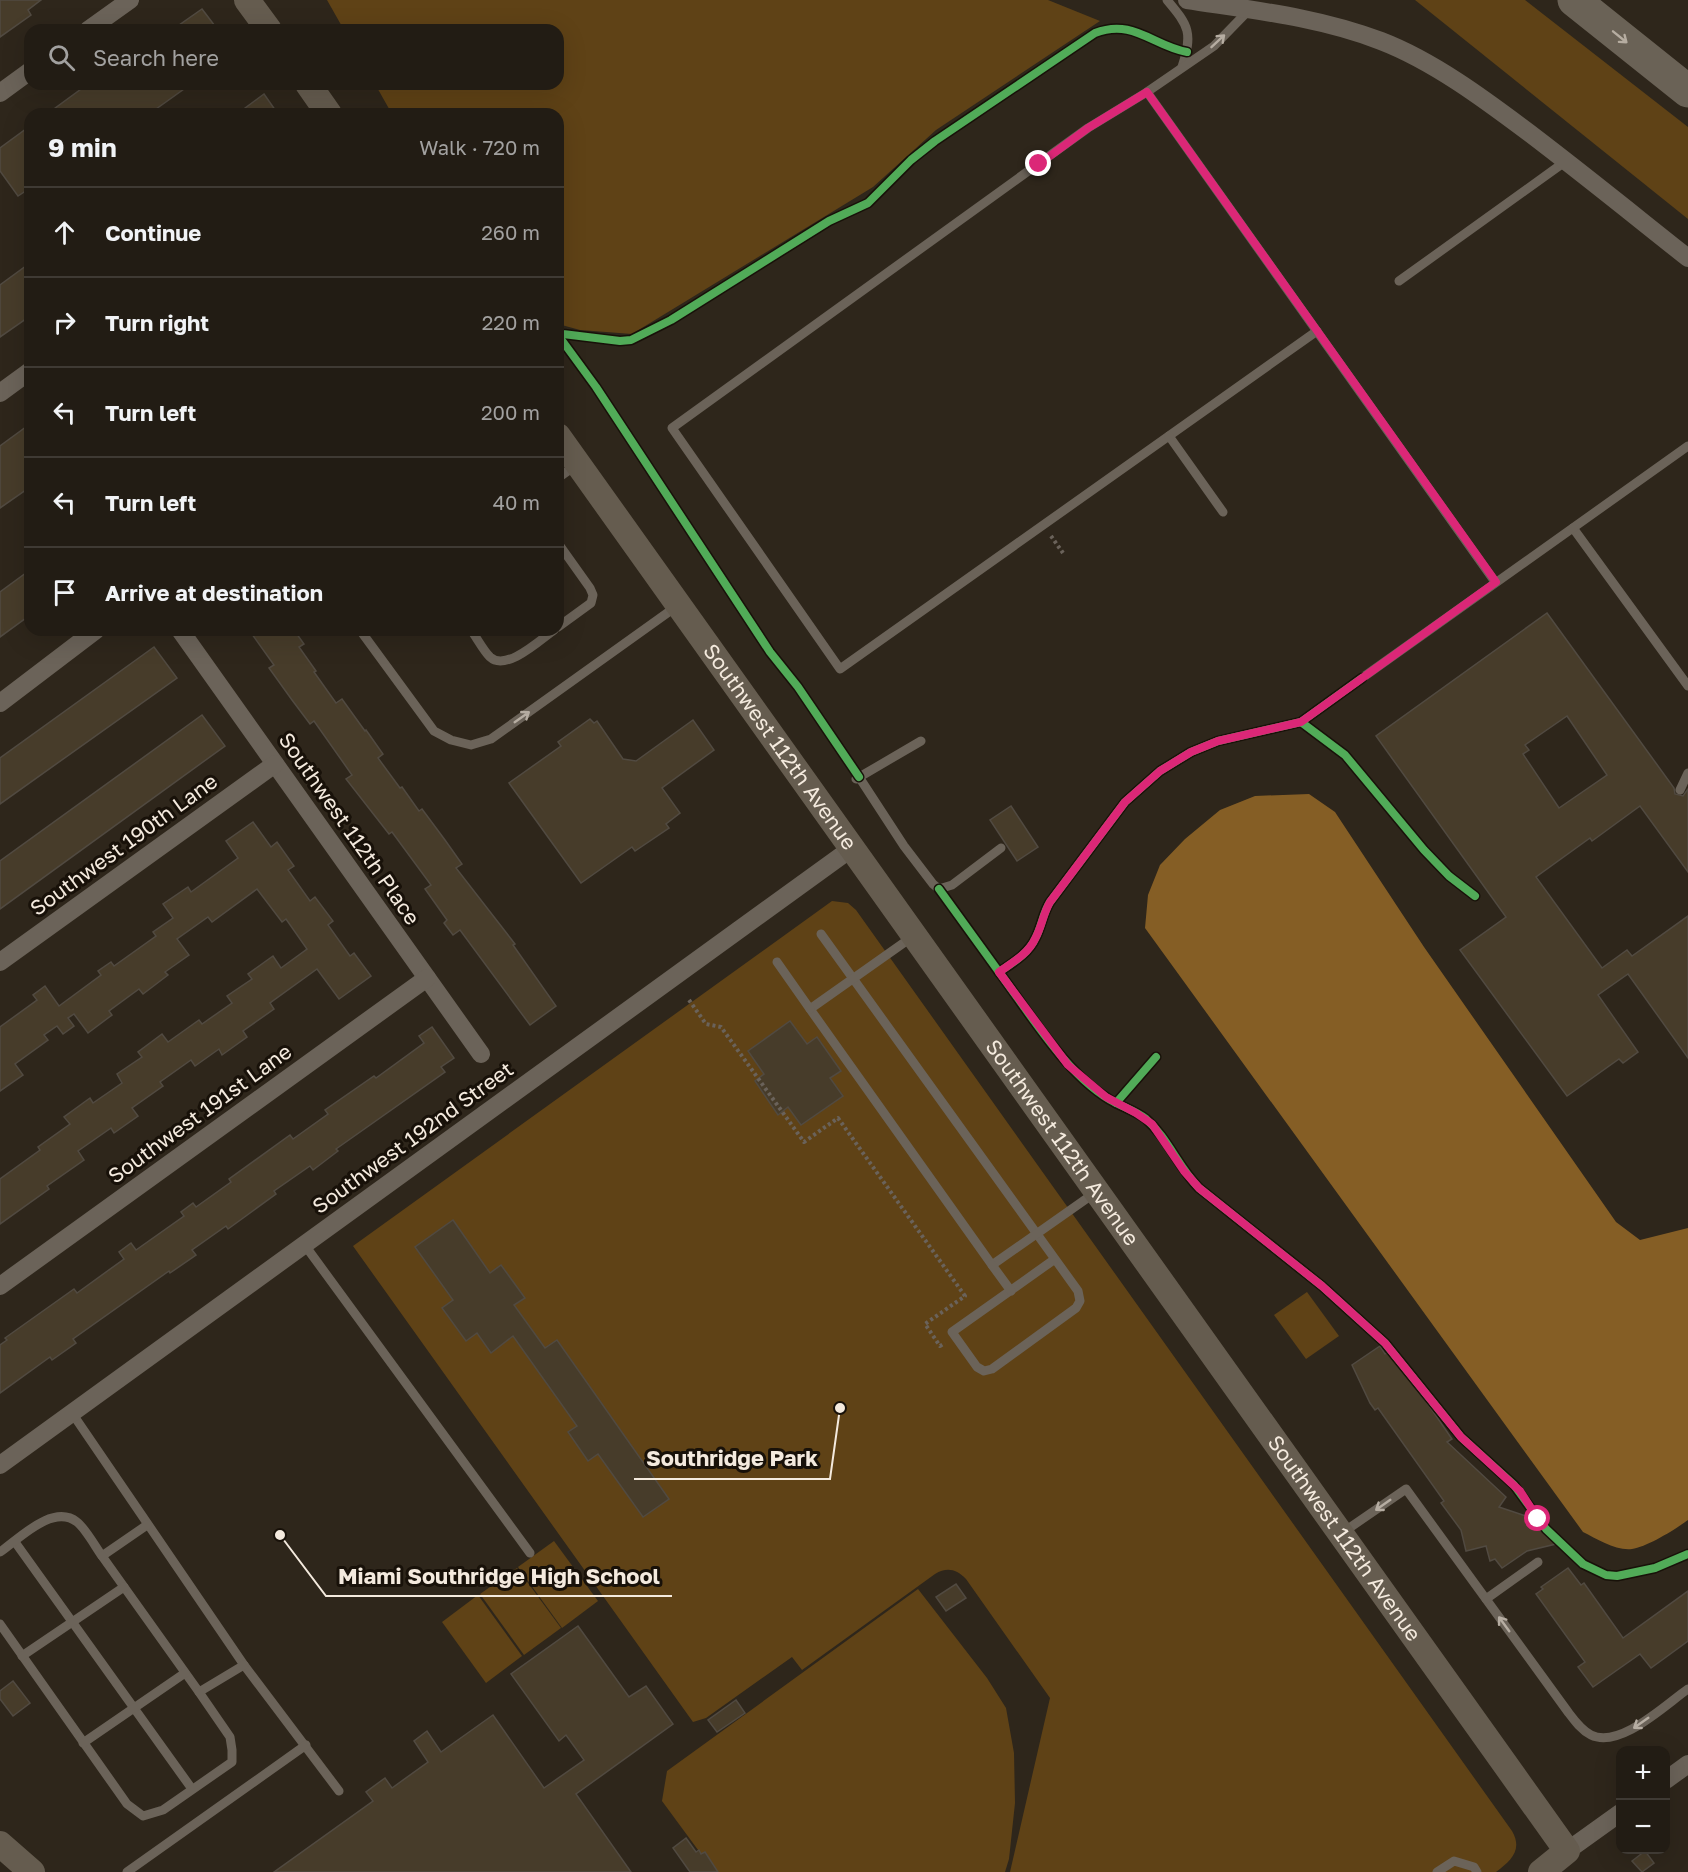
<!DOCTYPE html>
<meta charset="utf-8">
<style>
body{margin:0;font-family:"Golos Text",sans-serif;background:#2a251d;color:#f1f3f6}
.controls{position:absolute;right:18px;bottom:18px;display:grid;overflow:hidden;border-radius:12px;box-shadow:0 6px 24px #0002}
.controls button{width:54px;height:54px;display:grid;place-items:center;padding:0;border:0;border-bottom:2px solid #3f3a34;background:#221c14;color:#f1f3f6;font:30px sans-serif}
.stop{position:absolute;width:18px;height:18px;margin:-14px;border:4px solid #db2777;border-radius:50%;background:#fff}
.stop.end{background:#db2777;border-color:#fff;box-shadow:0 2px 6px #0008}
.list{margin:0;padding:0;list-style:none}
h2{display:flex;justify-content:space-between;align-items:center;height:78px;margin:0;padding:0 24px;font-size:26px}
h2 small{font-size:20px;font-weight:400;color:#a2a1a0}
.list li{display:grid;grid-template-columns:39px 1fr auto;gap:18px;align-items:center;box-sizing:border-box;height:90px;padding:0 24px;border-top:2px solid #3f3a34}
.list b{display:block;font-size:22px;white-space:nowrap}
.list em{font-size:20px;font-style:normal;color:#a2a1a0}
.icon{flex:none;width:33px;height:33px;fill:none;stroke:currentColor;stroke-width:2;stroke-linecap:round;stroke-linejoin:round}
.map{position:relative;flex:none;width:1688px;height:1872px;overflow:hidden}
.search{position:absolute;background:#221c14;box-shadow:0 6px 24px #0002;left:24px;top:24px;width:540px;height:66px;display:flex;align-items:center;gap:15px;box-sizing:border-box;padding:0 21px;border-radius:18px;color:#a2a1a0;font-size:22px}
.panel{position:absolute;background:#221c14;box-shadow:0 6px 24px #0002;left:24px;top:108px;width:540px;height:528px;border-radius:18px}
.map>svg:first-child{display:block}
.green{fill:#5f4216}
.water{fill:#855e25}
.building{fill:#473c2a;stroke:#514a41;stroke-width:1.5;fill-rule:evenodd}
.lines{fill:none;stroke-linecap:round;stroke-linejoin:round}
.path{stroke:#6a625a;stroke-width:4;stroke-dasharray:3 3;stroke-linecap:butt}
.lane{stroke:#6b6359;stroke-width:9}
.street{stroke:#6b6359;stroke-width:18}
.secondary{stroke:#655c4f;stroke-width:26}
.highway{stroke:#6a6256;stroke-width:33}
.cycleway-casing{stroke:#181109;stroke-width:11}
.cycleway{stroke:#51ab58;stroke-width:8}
.oneway{stroke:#b6ada1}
.oneway2{stroke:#b6ada2}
.route{stroke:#db2777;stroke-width:8}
.labels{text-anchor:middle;stroke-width:6;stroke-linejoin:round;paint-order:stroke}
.street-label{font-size:21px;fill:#f4eade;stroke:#181109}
.leader{fill:none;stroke:#f4eade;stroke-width:2}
.callout-dot{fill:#f4eade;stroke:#181109;stroke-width:2}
.callout-label{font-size:22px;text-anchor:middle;font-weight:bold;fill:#f4eade;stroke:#181109;stroke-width:6;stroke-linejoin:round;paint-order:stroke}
</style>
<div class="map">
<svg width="1688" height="1872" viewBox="0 0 1688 1872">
<rect width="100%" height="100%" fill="#2e261b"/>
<g class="green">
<path d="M327 0H1048L1100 21 936 130 873 187 632 334 580 330 558 324V114H392L375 84H558V30H344Z"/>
<path d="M1415 0H1525L1688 127V219Z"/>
<path d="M832 901 848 903 856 910 1512 1831C1523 1850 1511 1861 1496 1872H1010L1050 1698 966 1579C956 1569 947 1567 935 1574L802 1670 792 1657 706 1718 693 1722 353 1246Z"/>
<path d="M1307 1292 1339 1336 1306 1359 1274 1315Z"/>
<path d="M554 1541 598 1601 562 1628 518 1567Z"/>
<path d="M517 1568 561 1628 524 1655 480 1594Z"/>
<path d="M918 1589 987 1678 1006 1708 1014 1753 1015 1803 1009 1859 1005 1872H718L705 1852 701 1854 662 1801 667 1771Z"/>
<path d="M478 1595 522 1656 486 1683 442 1622Z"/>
</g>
<path class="water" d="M1309 794 1335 812 1424 947 1616 1222 1640 1240 1688 1228V1520C1676 1529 1647 1547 1632 1549 1616 1551 1597 1539 1583 1532L1145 928 1148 895 1160 865 1185 839 1220 810 1255 796Z"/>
<g class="building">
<path d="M0 0H41L28 10 31 15 0 37Z"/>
<path d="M202 9 218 30H172Z"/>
<path d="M88 84H191L149 114H47Z"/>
<path d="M264 94 278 114H237Z"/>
<path d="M30 126V188L18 196 0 171V148Z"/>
<path d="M30 263V316L0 337V285Z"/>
<path d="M30 424V487L0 508V446Z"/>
<path d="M30 570V615L0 637V592Z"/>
<path d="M1547 613 1674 788 1675 794 1683 796 1688 789V872L1640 806 1592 841 1590 838 1536 877 1602 968 1627 950 1632 956 1688 916V1058L1628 974 1598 995 1638 1052 1623 1063 1619 1059 1567 1096 1460 950 1506 917 1376 736ZM1567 716 1607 775 1559 808 1523 754 1529 750 1525 745Z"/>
<path d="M249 630H294L304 644 299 647 316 671 314 672 336 703 342 699 365 731 366 730 383 754 378 758 400 788 402 787 419 811 422 809 445 840 462 864 456 868 515 944 513 945 556 1006 530 1025 460 930 453 935 444 923 447 920 425 889 431 885 392 832 389 834 346 779 352 775 314 721 310 724 292 700 269 668 274 665Z"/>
<path d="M154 647 177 678 0 804V758Z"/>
<path d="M202 715 225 746 0 909V861Z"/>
<path d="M590 719 594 723 597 721 623 759 636 761 693 720 714 750 662 788 680 813 666 824 669 828 635 851 632 847 581 883 509 783 561 746 558 742Z"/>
<path d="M1011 806 1038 847 1017 861 990 820Z"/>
<path d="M253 822 271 847 277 842 294 866 288 870 310 901 315 897 333 921 328 925 350 956 354 953 371 976 339 999 317 969 270 1003 274 1009 243 1031 247 1037 222 1055 219 1049 195 1066 191 1060 160 1082 163 1086 132 1108 138 1116 114 1133 111 1128 78 1151 84 1160 47 1186 49 1189 0 1224V1179L40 1150 38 1147 70 1124 64 1117 90 1098 93 1103 122 1083 117 1074 142 1057 138 1052 162 1034 168 1042 199 1020 202 1024 232 1003 227 996 252 979 248 974 273 956 281 968 307 949 286 919 282 922 257 889 212 922 208 917 177 939 189 955 165 972 168 975 143 994 139 989 109 1011 112 1015 88 1033 74 1014 68 1018 74 1026 63 1034 57 1026 44 1035 48 1040 15 1064 23 1075 0 1091V1027L37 1000 33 995 45 986 59 1006 101 975 98 971 111 962 114 966 156 936 153 932 173 918 163 904 188 887 191 892 238 858 226 841Z"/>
<path d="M790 1021 807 1044 817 1037 841 1071 830 1078 843 1096 801 1125 788 1107 778 1115 755 1081 764 1074 748 1051Z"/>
<path d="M432 1027 454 1058 441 1067 445 1072 336 1149 338 1151 313 1170 310 1166 274 1191 276 1194 228 1229 226 1226 192 1250 196 1255 170 1273 169 1271 73 1339 76 1343 52 1360 50 1357 0 1393V1345L7 1340 5 1338 74 1289 77 1293 124 1259 119 1252 131 1243 136 1250 184 1216 181 1212 193 1203 196 1207 231 1182 229 1179 290 1135 293 1139 328 1114 325 1110 374 1076 376 1078 424 1043 419 1036Z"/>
<path d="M453 1220 490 1273 501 1265 525 1298 514 1305 545 1348 557 1340 669 1499 643 1517 598 1454 588 1461 568 1432 577 1426 513 1336 491 1353 477 1333 466 1341 442 1308 453 1300 415 1247Z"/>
<path d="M1380 1346 1385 1354 1390 1350 1430 1407 1452 1439 1447 1442 1506 1497 1499 1507 1526 1516 1556 1544 1527 1551 1502 1568 1495 1559 1490 1561 1486 1546 1466 1551 1461 1530 1441 1503 1444 1501 1378 1408 1375 1410 1370 1403 1352 1365Z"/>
<path d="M1568 1568 1581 1585 1584 1583 1623 1638 1688 1591V1641L1651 1668 1640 1654 1593 1687 1578 1667 1585 1662 1536 1594 1543 1589 1541 1587Z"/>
<path d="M956 1584 966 1598 946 1611 936 1597Z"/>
<path d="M578 1626 629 1697 646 1686 673 1724 576 1794 631 1872H274L373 1801 366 1792 385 1778 392 1788 428 1762 414 1741 427 1731 441 1752 493 1715 544 1788 584 1760 566 1735 559 1741 511 1674Z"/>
<path d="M13 1681 30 1703 13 1716 0 1699V1691Z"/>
<path d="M736 1700 745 1713 717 1732 708 1720Z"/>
<path d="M686 1838 696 1852 699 1850 701 1854 705 1852 718 1872H690L673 1848Z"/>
<path d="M1645 1851 1654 1863 1642 1872 1632 1861Z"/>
</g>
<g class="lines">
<g class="path">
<path d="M1051 536 1063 553"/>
<path d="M689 1000 706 1024 721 1027 804 1142 838 1118 965 1296 925 1324 940 1346 945 1343"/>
</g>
<g class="lane">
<path d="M1167 0C1189 26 1193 33 1182 67"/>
<path d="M1249 10 1214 46 1147 92 1088 128 672 428 840 669 1317 331"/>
<path d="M1147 92 1495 582"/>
<path d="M1399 281 1566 161"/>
<path d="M1169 436 1223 512"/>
<path d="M558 478 576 465"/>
<path d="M1573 528 1688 686"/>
<path d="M558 543 590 588 593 595 591 603 558 627"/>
<path d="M360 630 434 731 451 740 471 745 491 739 677 606"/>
<path d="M471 630C477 638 483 650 490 657 506 672 540 640 554 630"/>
<path d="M1362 678 1688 446"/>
<path d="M859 777 904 846 933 884 939 889 952 885 1001 848"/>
<path d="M856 779 921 741"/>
<path d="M1680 790 1688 773"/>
<path d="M821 934 1078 1291 1080 1301 1076 1308 992 1369 984 1371 977 1367 952 1332 1055 1259"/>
<path d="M912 937 810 1009 992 1265 1096 1192"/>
<path d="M777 962 810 1009"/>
<path d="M304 1244 530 1553"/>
<path d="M992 1265 1011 1291"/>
<path d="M72 1413 244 1665 339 1791"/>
<path d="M1342 1533 1406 1489 1568 1712C1574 1720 1581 1730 1591 1735 1620 1749 1665 1705 1688 1689"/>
<path d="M15 1542 192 1789"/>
<path d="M0 1552C19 1539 53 1503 77 1522 85 1528 95 1546 102 1556L147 1525"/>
<path d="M102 1556 199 1692"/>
<path d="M1486 1599 1538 1562"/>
<path d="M0 1624 127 1804 143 1816 163 1810 232 1762V1750L230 1737 199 1692 244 1665"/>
<path d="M22 1656 124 1587"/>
<path d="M83 1743 185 1673"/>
<path d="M127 1872 306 1745"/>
<path d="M1437 1872 1454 1861 1474 1867 1477 1872"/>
</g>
<g class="street">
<path d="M1187 0C1252 10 1319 17 1381 41 1433 61 1484 99 1528 132 1582 173 1635 216 1688 258"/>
<path d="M88 30 130 0"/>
<path d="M0 93 30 71"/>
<path d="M0 393 30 371"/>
<path d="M180 630 481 1054"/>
<path d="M0 703 96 630"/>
<path d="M0 962 275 764"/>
<path d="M0 1286 427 978"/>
<path d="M0 1465 852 848"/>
<path d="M1666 1780 1688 1764"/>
<path d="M1567 1851 1620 1813"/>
</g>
<g class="secondary">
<path d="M247 0 269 30"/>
<path d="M308 84 329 114"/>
<path id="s1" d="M558 436 1567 1851 1541 1872"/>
<path d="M0 1844 32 1872"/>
</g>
<path class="highway" d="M1574 0 1688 91"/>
<defs>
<g id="cycleway">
<path d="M558 332 563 334 620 341 631 340 671 320 829 221 868 203 911 160 935 141 1095 33C1133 18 1153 46 1187 52"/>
<path d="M558 335 596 387 770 652 798 687 859 777"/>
<path d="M1301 722 1345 755 1424 850 1449 876 1475 896"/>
<path d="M939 889 999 972C1014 962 1029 953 1036 937 1042 925 1043 913 1050 902L1125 802 1160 771 1191 752 1218 741 1301 722 1362 678"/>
<path d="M999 972C1031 1015 1069 1079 1116 1103L1156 1057"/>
<path d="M1116 1103C1126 1108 1137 1112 1146 1119 1168 1138 1178 1167 1199 1188L1322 1286 1385 1343 1461 1437 1514 1485 1546 1529 1583 1564 1606 1575 1617 1576 1655 1568 1688 1554"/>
</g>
</defs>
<use href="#cycleway" class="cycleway-casing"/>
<use href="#cycleway" class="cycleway"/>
</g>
<defs><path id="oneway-shaft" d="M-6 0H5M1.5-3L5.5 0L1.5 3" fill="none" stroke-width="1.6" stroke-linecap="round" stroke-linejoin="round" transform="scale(1.5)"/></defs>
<use class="oneway" href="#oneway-shaft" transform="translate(1620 37) rotate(39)"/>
<g class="oneway2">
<use href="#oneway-shaft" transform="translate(1218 41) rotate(-43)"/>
<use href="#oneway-shaft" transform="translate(522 717) rotate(-35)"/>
<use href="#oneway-shaft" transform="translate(1383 1505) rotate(145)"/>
<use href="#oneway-shaft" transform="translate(1504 1624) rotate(-126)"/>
<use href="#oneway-shaft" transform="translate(1641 1723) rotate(145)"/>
</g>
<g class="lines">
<path class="route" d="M1039 164 1088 128 1147 92 1496 582 1301 722 1218 741 1191 752 1160 771 1125 802 1050 902C1043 914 1042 926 1035 939 1028 954 1013 962 999 972L1068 1065 1106 1097 1136 1113 1152 1124 1184 1171 1199 1188 1322 1286 1385 1343 1461 1437 1520 1491 1538 1519"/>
</g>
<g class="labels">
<g class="street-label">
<text dy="7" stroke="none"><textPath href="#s1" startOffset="382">Southwest 112th Avenue</textPath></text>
<text transform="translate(349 829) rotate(55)" y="7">Southwest 112th Place</text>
<text transform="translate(124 845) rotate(-36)" y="7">Southwest 190th Lane</text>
<text transform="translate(200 1114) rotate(-36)" y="7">Southwest 191st Lane</text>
<text transform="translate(413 1138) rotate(-36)" y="7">Southwest 192nd Street</text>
<text dy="7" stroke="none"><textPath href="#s1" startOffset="868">Southwest 112th Avenue</textPath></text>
<text dy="7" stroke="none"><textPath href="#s1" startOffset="1354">Southwest 112th Avenue</textPath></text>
</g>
</g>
<path class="leader" d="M840 1408L830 1479H634M280 1535L326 1596H672"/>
<g class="callout-dot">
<circle cx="840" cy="1408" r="6"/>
<circle cx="280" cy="1535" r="6"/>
</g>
<g class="callout-label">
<text x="732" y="1466">Southridge Park</text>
<text x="499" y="1584">Miami Southridge High School</text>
</g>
</svg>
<div class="controls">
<button>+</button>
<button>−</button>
</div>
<div class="stop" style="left:1538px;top:1519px"></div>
<div class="stop end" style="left:1039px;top:164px"></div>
<div class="search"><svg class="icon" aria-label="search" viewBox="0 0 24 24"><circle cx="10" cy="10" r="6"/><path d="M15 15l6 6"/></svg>Search here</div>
<section class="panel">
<h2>9 min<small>Walk · 720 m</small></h2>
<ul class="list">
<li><svg class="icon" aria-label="ahead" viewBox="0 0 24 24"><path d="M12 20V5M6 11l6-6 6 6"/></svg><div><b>Continue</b></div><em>260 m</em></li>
<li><svg class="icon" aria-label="right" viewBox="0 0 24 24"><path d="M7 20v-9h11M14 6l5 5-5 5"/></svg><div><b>Turn right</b></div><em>220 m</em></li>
<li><svg class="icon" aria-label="left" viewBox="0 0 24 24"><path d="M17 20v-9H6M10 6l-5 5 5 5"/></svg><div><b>Turn left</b></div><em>200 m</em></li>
<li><svg class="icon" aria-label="left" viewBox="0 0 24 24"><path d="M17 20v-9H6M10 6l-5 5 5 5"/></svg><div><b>Turn left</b></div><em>40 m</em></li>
<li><svg class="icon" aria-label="arrive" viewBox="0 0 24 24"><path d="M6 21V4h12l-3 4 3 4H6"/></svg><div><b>Arrive at destination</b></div></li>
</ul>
</section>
</div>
